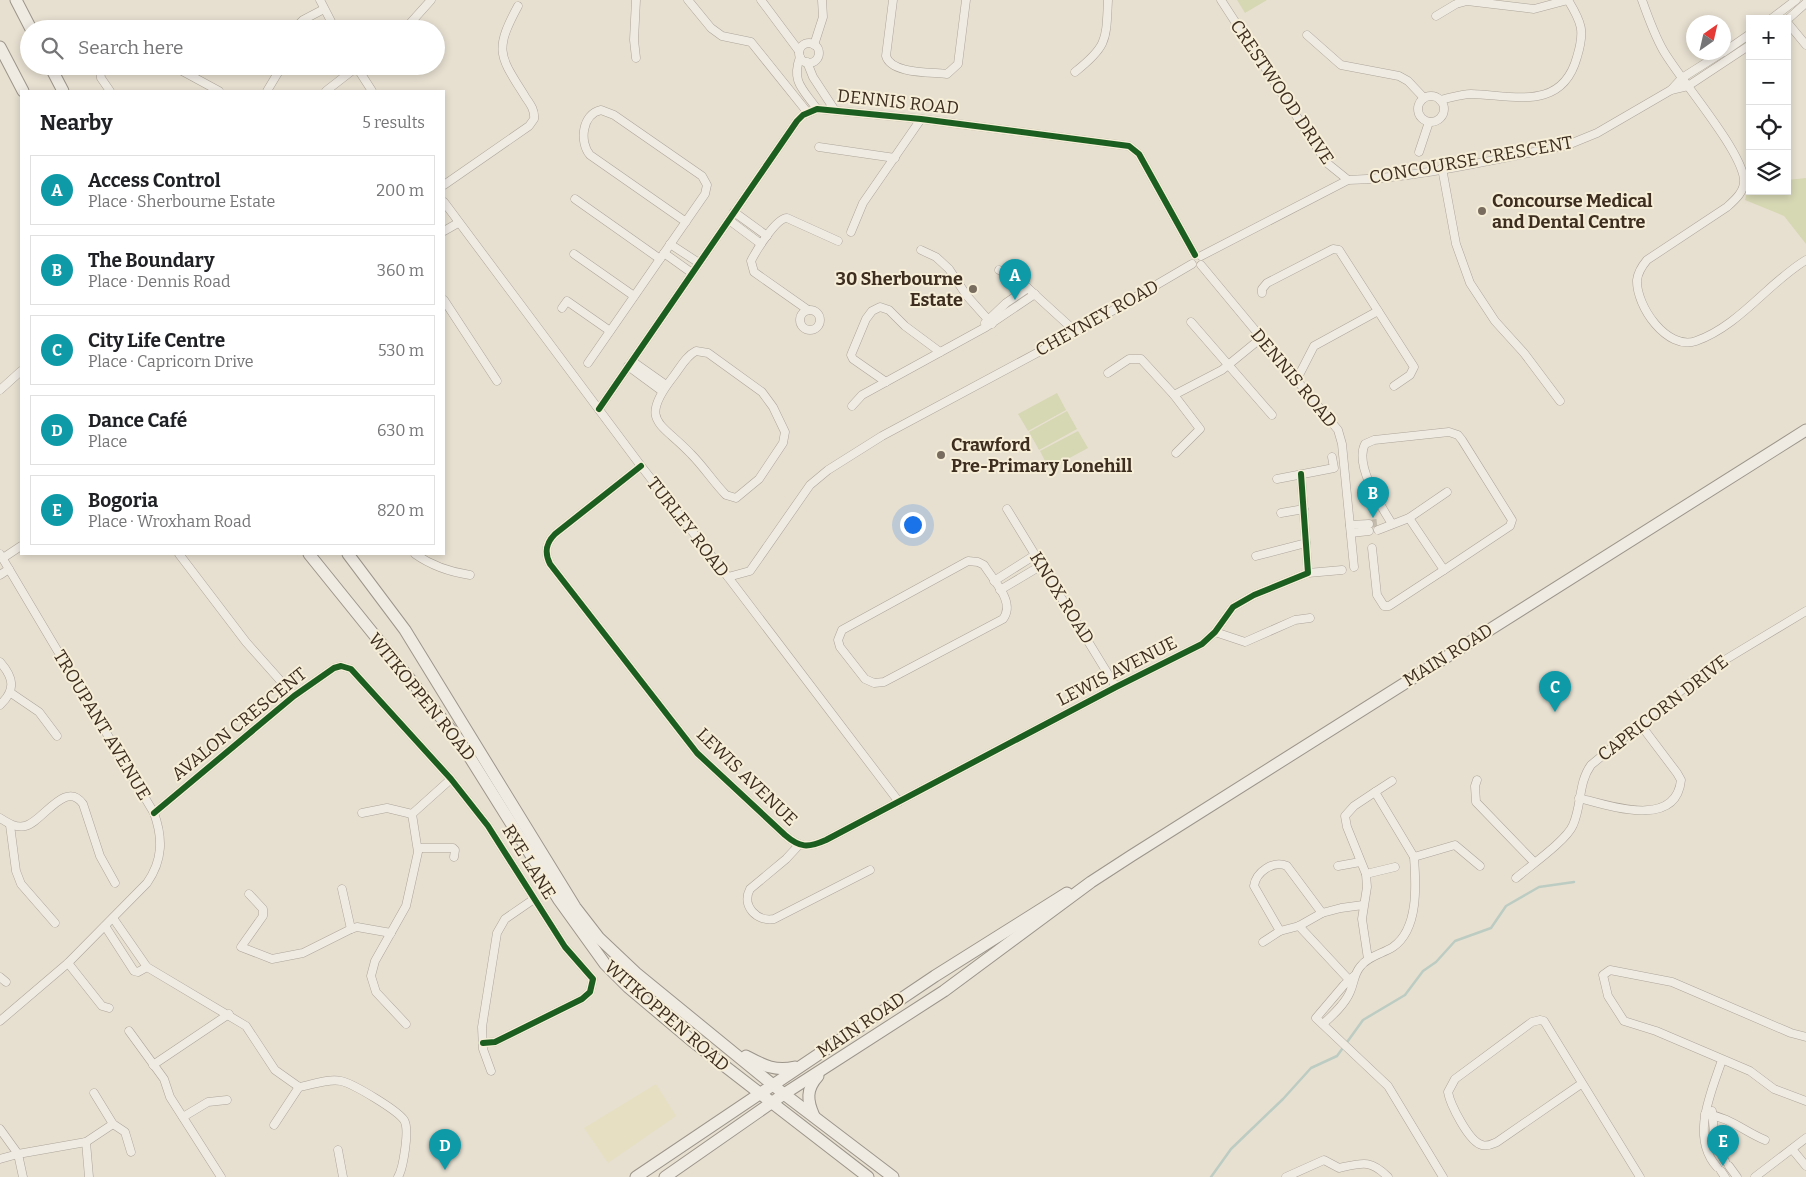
<!DOCTYPE html>
<meta charset="utf-8">
<style>
body{margin:0;font-family:Bitter,serif;background:#f2f2f2;color:#202124}
.controls{position:absolute;right:15px;top:15px;display:grid;overflow:hidden;border-radius:0px;box-shadow:0 2px 8px #0003}
.controls button{width:45px;height:45px;display:grid;place-items:center;padding:0;border:0;border-bottom:1px solid #e0e0e0;background:#fff;color:#202124;font:25px sans-serif}
.compass{position:absolute;left:1686px;top:15px;width:45px;height:45px;border-radius:50%;background:#fff;box-shadow:0 2px 8px #0003;rotate:34deg}
.you{position:absolute;left:912px;top:524px;width:18px;height:18px;margin:-12px;border:4px solid #fff;border-radius:50%;background:#1a73e8;box-shadow:0 0 0 8px #1a73e833}
.badge{display:grid;place-items:center;width:32px;height:32px;border-radius:50%;background:#786c5e;color:#fff;font-size:16px;font-weight:700}
.pin{position:absolute;translate:-50% -41px;filter:drop-shadow(0 1px 2px #0008)}
.pin::after{content:'';position:absolute;top:26px;width:18px;height:15px;background:inherit;clip-path:polygon(0 0,100% 0,50% 100%)}
.list{margin:0;padding:0;list-style:none}
h2{display:flex;justify-content:space-between;align-items:center;height:65px;margin:0;padding:0 20px;font-size:21px}
h2 small{font-size:16px;font-weight:400;color:#757577}
.list li{display:grid;grid-template-columns:32px 1fr auto;gap:15px;align-items:center;box-sizing:border-box;height:70px;margin:0 10px 10px;padding:0 10px;border:1px solid #e0e0e0;border-radius:0px}
.list b{display:block;font-size:19px;white-space:nowrap}
.list p{margin:0;font-size:16px;white-space:nowrap;color:#757577}
.list em{font-size:16px;font-style:normal;color:#757577}
.icon{flex:none;width:28px;height:28px;fill:none;stroke:currentColor;stroke-width:2;stroke-linecap:round;stroke-linejoin:round}
.map{position:relative;flex:none;width:1806px;height:1177px;overflow:hidden}
.search{position:absolute;background:#fff;box-shadow:0 2px 8px #0003;left:20px;top:20px;width:425px;height:55px;display:flex;align-items:center;gap:12px;box-sizing:border-box;padding:0 18px;border-radius:28px;color:#757577;font-size:19px}
.panel{position:absolute;background:#fff;box-shadow:0 2px 8px #0003;left:20px;top:90px;width:425px;height:465px;border-radius:0px}
.map>svg:first-child{display:block}
.farmland{fill:#e6dfc2}
.green{fill:#d6d7b3}
.lines{fill:none;stroke-linecap:round;stroke-linejoin:round}
.stream{stroke:#bcccc2;stroke-width:2.5}
.street-tunnel{stroke:#c5bcae;stroke-width:8;stroke-dasharray:8 4;stroke-linecap:butt}
.street-casing{stroke:#ada599;stroke-width:9}
.secondary-casing{stroke:#9c958a;stroke-width:13}
.street{stroke:#efebe3;stroke-width:8}
.secondary{stroke:#efebe3;stroke-width:11}
.cycleway-casing{stroke:#f7eed8;stroke-width:9}
.cycleway{stroke:#1b5e20;stroke-width:6}
.poi-dot{fill:#786c5e;stroke:#f7eed8;stroke-width:2}
.labels{text-anchor:middle;stroke-width:4;stroke-linejoin:round;paint-order:stroke}
.street-label{font-size:18px;fill:#3d2e20;stroke:#f7eed8}
.poi-label{font-size:18px;font-weight:bold;fill:#3d2e20;stroke:#f7eed8;text-anchor:start}
</style>
<div class="map">
<svg width="1806" height="1177" viewBox="0 0 1806 1177">
<rect width="100%" height="100%" fill="#e7e0d1"/>
<path class="farmland" d="M656 1084 676 1116 608 1163 584 1128Z"/>
<g class="green">
<path d="M1237 0H1267L1245 13Z"/>
<path d="M1806 178V244L1784 216 1745 200 1749 184 1750 191H1787V180Z"/>
<path d="M1057 393 1066 410 1028 431 1018 414Z"/>
<path d="M1067 411 1077 429 1039 450 1029 432Z"/>
<path d="M1078 431 1088 448 1049 469 1040 451Z"/>
</g>
<g class="lines">
<path class="stream" d="M1211 1177 1231 1149 1283 1099 1311 1068 1337 1056 1363 1020 1405 995 1423 971 1436 962 1455 941 1491 928 1506 906 1539 887 1574 882"/>
<path class="street-tunnel" d="M1369 524 1377 523"/>
<defs>
<g id="street">
<path d="M320 0 335 29"/>
<path d="M688 0 711 28 722 36 751 42 808 113"/>
<path d="M761 0 799 51"/>
<path d="M893 0 886 56C891 74 931 72 947 74L958 64 966 0"/>
<path d="M1221 0 1327 163 1348 180"/>
<path d="M1642 0C1648 17 1654 34 1663 50 1681 81 1740 148 1744 179 1745 191 1736 199 1727 207L1647 260C1642 266 1638 272 1637 280 1636 306 1667 351 1696 341 1739 326 1768 283 1806 260"/>
<path d="M1436 16 1456 4 1467 1 1534 9 1568 0C1582 23 1585 31 1577 57 1562 112 1513 95 1471 94 1461 94 1450 98 1440 100"/>
<path d="M1771 19 1796 0"/>
<path d="M1787 20 1806 3"/>
<path d="M1787 22 1806 45"/>
<path d="M294 29 303 20 324 9"/>
<path d="M405 29 431 0"/>
<path d="M1307 35 1341 65 1399 76 1408 81 1424 98"/>
<circle cx="809" cy="53" r="10"/>
<path d="M814 45 823 17 822 0"/>
<path d="M1724 52 1750 34"/>
<path d="M800 57C791 82 803 89 817 109"/>
<path d="M636 58 634 40 636 0"/>
<path d="M807 62 813 77 834 109"/>
<path d="M173 66 219 91"/>
<path d="M356 66 372 91"/>
<path d="M100 71 101 78 110 91"/>
<path d="M1075 72C1108 46 1106 40 1108 0"/>
<path d="M1671 90 1682 78 1723 52"/>
<path d="M267 91 282 66"/>
<path d="M326 91 358 66"/>
<circle cx="1431" cy="109" r="13"/>
<path d="M819 147 895 158"/>
<path d="M1419 152 1429 122"/>
<path d="M1442 168 1456 244 1470 283 1495 321 1524 353 1560 401"/>
<path d="M444 185 529 126 534 119C535 111 531 105 526 98 500 56 493 52 518 6"/>
<path d="M575 199 660 259"/>
<path d="M444 202 641 466 728 577 899 802"/>
<path d="M734 212 767 236"/>
<path d="M729 220 761 244"/>
<path d="M444 231 458 223"/>
<path d="M851 232 863 203 921 119"/>
<path d="M670 244 699 263"/>
<path d="M921 250 936 257 949 269 967 296 992 324"/>
<path d="M664 253 692 273"/>
<path d="M574 254 634 296"/>
<path d="M1201 256 1348 180C1420 178 1494 159 1565 146L1597 133 1671 90 1688 86 1750 45"/>
<path d="M1201 265 1338 430 1342 444 1354 567"/>
<path d="M999 270 1019 280 1076 332"/>
<path d="M1262 293V289L1267 283 1333 249 1339 250 1414 367 1410 375 1394 386"/>
<path d="M444 300 497 381"/>
<path d="M562 308 567 301 610 331"/>
<path d="M808 310 754 272 751 261C756 251 776 218 787 218L838 241"/>
<circle cx="810" cy="320" r="10"/>
<path d="M1191 322 1272 415"/>
<path d="M985 323 1006 303 1028 288"/>
<path d="M696 351 708 353 762 392 773 407 785 432 783 443 759 479 736 498 726 495C714 483 704 467 691 454 661 422 638 422 673 377 680 368 686 356 696 351Z"/>
<path d="M632 361 666 385"/>
<path d="M588 363 705 194 707 185 702 176 614 115 601 110C582 114 579 142 590 155L686 222"/>
<path d="M628 366 662 391"/>
<path d="M1108 373 1129 359H1141L1174 395 1222 370 1260 339"/>
<path d="M1296 381 1314 346 1378 311"/>
<path d="M886 382 853 359 851 355 866 319 872 311 880 307 889 310 905 326 940 352"/>
<path d="M0 390 21 371"/>
<path d="M1174 395 1200 429 1176 453"/>
<path d="M852 406 862 395 986 327 1035 294"/>
<path d="M599 409 797 121 803 115 817 109 921 119 1129 146 1139 154 1195 255"/>
<path d="M641 466 555 534C546 543 544 552 550 564L697 753 785 835C800 848 808 848 826 840L1116 687 1202 644 1215 632 1233 607 1254 595 1308 573 1301 474"/>
<path d="M1277 479 1334 468 1332 457"/>
<path d="M1007 509 1116 687"/>
<path d="M1281 513 1304 509"/>
<path d="M1392 524C1381 506 1354 465 1365 444L1374 440 1449 432 1458 435 1462 440 1512 520 1510 526 1444 570 1409 518"/>
<path d="M1350 525 1369 524"/>
<path d="M1378 530 1409 518 1447 492"/>
<path d="M1351 533 1369 531"/>
<path d="M1372 548 1377 595 1384 606H1389L1444 570"/>
<path d="M0 554 154 813C163 838 163 860 147 883L68 963 0 1021"/>
<path d="M179 554 246 642 294 696"/>
<path d="M415 554C432 566 450 572 470 575"/>
<path d="M1256 556 1306 543"/>
<path d="M3 558 21 546"/>
<path d="M968 561 978 562 984 565C993 580 1016 602 1003 619L884 682 874 683 865 679 840 647 838 640 842 630Z"/>
<path d="M1308 573 1342 570"/>
<path d="M0 575 9 569"/>
<path d="M728 577 750 571 810 485 828 470 882 436 1076 332 1192 264"/>
<path d="M994 581 1035 555"/>
<path d="M1000 590 1042 565"/>
<path d="M1215 632 1245 642 1295 620 1310 618"/>
<path d="M0 662C14 678 16 690 0 705"/>
<path d="M11 693 39 712 57 736"/>
<path d="M1477 780 1475 786 1476 802 1534 862"/>
<path d="M1392 781 1375 792 1414 857"/>
<path d="M1375 792 1354 806 1345 816 1347 827 1366 874 1395 867"/>
<path d="M1579 798C1610 806 1676 829 1681 780L1677 773 1640 724"/>
<path d="M154 813 294 696 334 668 341 666 351 669 451 779 488 826 565 947 593 979 590 992 582 999 495 1042 483 1043"/>
<path d="M362 813 387 808 412 814"/>
<path d="M412 814 451 779"/>
<path d="M0 818C8 823 15 828 25 826 43 822 65 779 83 804L100 856 115 883"/>
<path d="M10 825 16 871 21 884 55 923"/>
<path d="M798 846 786 859 750 889C741 906 757 922 774 919L870 870"/>
<path d="M418 848H453L455 850 454 857"/>
<path d="M1338 866 1360 862"/>
<path d="M1366 874 1367 887 1362 919 1368 959"/>
<path d="M1516 878C1530 866 1567 840 1573 825 1582 805 1578 783 1591 765L1700 675 1806 611"/>
<path d="M342 889 351 929"/>
<path d="M249 894 263 909V916L241 947 272 959 303 953 351 929 357 927 391 933"/>
<path d="M113 918 147 967 246 1026 275 1070 299 1087C311 1085 329 1078 341 1081 354 1084 397 1110 404 1120 410 1129 403 1169 398 1177"/>
<path d="M105 926 134 971 138 972 147 967"/>
<path d="M1299 926 1352 983"/>
<path d="M1280 931 1299 926 1322 913"/>
<path d="M1263 942 1280 931 1254 886C1256 872 1273 860 1287 866L1322 913 1341 908 1363 905"/>
<path d="M68 963 102 1006 109 1008"/>
<path d="M1354 976 1344 985 1316 1018 1388 1086 1443 1177"/>
<path d="M0 977 6 982"/>
<path d="M406 1024 376 992 371 976 375 961 406 906 418 852 412 814"/>
<path d="M1323 1024C1333 1015 1345 1004 1350 992 1354 983 1354 974 1360 967 1368 956 1382 954 1393 947 1419 929 1416 884 1414 857L1455 845 1480 866"/>
<path d="M129 1031 164 1079 170 1097 221 1177"/>
<path d="M1806 1037 1791 1033 1672 982 1610 970 1603 975 1608 996 1624 1021 1656 1031 1750 1071 1774 1089 1806 1101"/>
<path d="M153 1065 229 1014"/>
<path d="M491 1071 483 1049 482 1027 497 933 505 919 534 899"/>
<path d="M1581 1084 1497 1142C1492 1144 1487 1147 1482 1145 1469 1142 1450 1104 1448 1092L1455 1079 1532 1022 1540 1020 1544 1021 1640 1177"/>
<path d="M94 1093 113 1124 125 1132 131 1152"/>
<path d="M1712 1111 1715 1144 1725 1161"/>
<path d="M1705 1114C1730 1117 1743 1131 1765 1140"/>
<path d="M183 1117 208 1102 227 1100"/>
<path d="M274 1125 299 1087"/>
<path d="M0 1129 18 1154 23 1177"/>
<path d="M86 1142 89 1177"/>
<path d="M1792 1149 1806 1166"/>
<path d="M338 1150 343 1177"/>
<path d="M0 1159 18 1154 86 1142 113 1124"/>
<path d="M1729 1166 1737 1177"/>
<path d="M1717 1167C1690 1137 1711 1093 1722 1060"/>
<path d="M1721 1171 1725 1177"/>
<path d="M1286 1177 1324 1160 1339 1168C1362 1163 1370 1159 1388 1177"/>
<path d="M1755 1177 1806 1138"/>
</g>
<g id="secondary">
<path d="M16 0 31 29"/>
<path d="M0 47 23 91"/>
<path d="M50 66 63 91"/>
<path d="M309 554 459 740 559 900 605 964 628 987 691 1040 868 1177"/>
<path d="M348 554 405 630 575 907 599 938 636 973 784 1094 893 1177"/>
<path d="M746 1056C763 1065 775 1072 795 1067"/>
<path d="M814 1116C807 1101 806 1089 818 1076"/>
<path d="M636 1177 935 976 1067 893"/>
<path d="M665 1177 784 1094 944 991 1091 882 1131 856 1806 430"/>
</g>
</defs>
<use href="#street" class="street-casing"/>
<use href="#secondary" class="secondary-casing"/>
<use href="#street" class="street"/>
<use href="#secondary" class="secondary"/>
<defs>
<g id="cycleway">
<path d="M599 409 797 121 803 115 817 109 921 119 1129 146 1139 154 1195 255"/>
<path d="M641 466 555 534C546 543 544 552 550 564L697 753 785 835C800 848 808 848 826 840L1116 687 1202 644 1215 632 1233 607 1254 595 1308 573 1301 474"/>
<path d="M154 813 294 696 334 668 341 666 351 669 451 779 488 826 565 947 593 979 590 992 582 999 495 1042 483 1043"/>
</g>
</defs>
<use href="#cycleway" class="cycleway-casing"/>
<use href="#cycleway" class="cycleway"/>
</g>
<g class="poi-dot">
<circle cx="1482" cy="211" r="5"/>
<circle cx="973" cy="289" r="5"/>
<circle cx="941" cy="455" r="5"/>
</g>
<g class="labels">
<g class="street-label">
<text transform="translate(1282 92) rotate(56)" y="6">CRESTWOOD DRIVE</text>
<text transform="translate(898 102) rotate(6)" y="6">DENNIS ROAD</text>
<text transform="translate(1471 160) rotate(-10)" y="6">CONCOURSE CRESCENT</text>
<text transform="translate(1097 318) rotate(-29)" y="6">CHEYNEY ROAD</text>
<text transform="translate(1294 378) rotate(50)" y="6">DENNIS ROAD</text>
<text transform="translate(688 527) rotate(52)" y="6">TURLEY ROAD</text>
<text transform="translate(1062 598) rotate(58)" y="6">KNOX ROAD</text>
<text transform="translate(1448 655) rotate(-32)" y="6">MAIN ROAD</text>
<text transform="translate(1117 671) rotate(-27)" y="6">LEWIS AVENUE</text>
<text transform="translate(422 697) rotate(51)" y="6">WITKOPPEN ROAD</text>
<text transform="translate(1663 708) rotate(-38)" y="6">CAPRICORN DRIVE</text>
<text transform="translate(239 724) rotate(-39)" y="6">AVALON CRESCENT</text>
<text transform="translate(102 725) rotate(59)" y="6">TROUPANT AVENUE</text>
<text transform="translate(747 777) rotate(44)" y="6">LEWIS AVENUE</text>
<text transform="translate(529 862) rotate(58)" y="6">RYE LANE</text>
<text transform="translate(667 1016) rotate(41)" y="6">WITKOPPEN ROAD</text>
<text transform="translate(861 1025) rotate(-34)" y="6">MAIN ROAD</text>
</g>
<g class="poi-label">
<text x="1492" y="207">Concourse Medical<tspan x="1492" dy="21">and Dental Centre</tspan></text>
<text x="963" y="285" text-anchor="end">30 Sherbourne<tspan x="963" dy="21">Estate</tspan></text>
<text x="951" y="451">Crawford<tspan x="951" dy="21">Pre-Primary Lonehill</tspan></text>
</g>
</g>
</svg>
<div class="controls">
<button>+</button>
<button>−</button>
<button><svg class="icon" aria-label="locate" viewBox="0 0 24 24"><circle cx="12" cy="12" r="6"/><path d="M12 2v4M12 18v4M2 12h4M18 12h4"/></svg></button>
<button><svg class="icon" aria-label="layers" viewBox="0 0 24 24"><path d="M12 4l9 5-9 5-9-5zM3 14l9 5 9-5"/></svg></button>
</div>
<svg class="compass" viewBox="-18 -18 36 36"><path d="M0-13l5 13h-10z" fill="#e53935"/><path d="M0 13l5-13h-10z" fill="#757577"/></svg>
<div class="you"></div>
<div class="pin badge" style="left:1015px;top:300px;background:#0f9aa8">A</div>
<div class="pin badge" style="left:1373px;top:518px;background:#0f9aa8">B</div>
<div class="pin badge" style="left:1555px;top:712px;background:#0f9aa8">C</div>
<div class="pin badge" style="left:445px;top:1170px;background:#0f9aa8">D</div>
<div class="pin badge" style="left:1723px;top:1166px;background:#0f9aa8">E</div>
<div class="search"><svg class="icon" aria-label="search" viewBox="0 0 24 24"><circle cx="10" cy="10" r="6"/><path d="M15 15l6 6"/></svg>Search here</div>
<section class="panel">
<h2>Nearby<small>5 results</small></h2>
<ul class="list">
<li><span class="badge" style="background:#0f9aa8">A</span><div><b>Access Control</b><p>Place · Sherbourne Estate</p></div><em>200 m</em></li>
<li><span class="badge" style="background:#0f9aa8">B</span><div><b>The Boundary</b><p>Place · Dennis Road</p></div><em>360 m</em></li>
<li><span class="badge" style="background:#0f9aa8">C</span><div><b>City Life Centre</b><p>Place · Capricorn Drive</p></div><em>530 m</em></li>
<li><span class="badge" style="background:#0f9aa8">D</span><div><b>Dance Café</b><p>Place</p></div><em>630 m</em></li>
<li><span class="badge" style="background:#0f9aa8">E</span><div><b>Bogoria</b><p>Place · Wroxham Road</p></div><em>820 m</em></li>
</ul>
</section>
</div>
